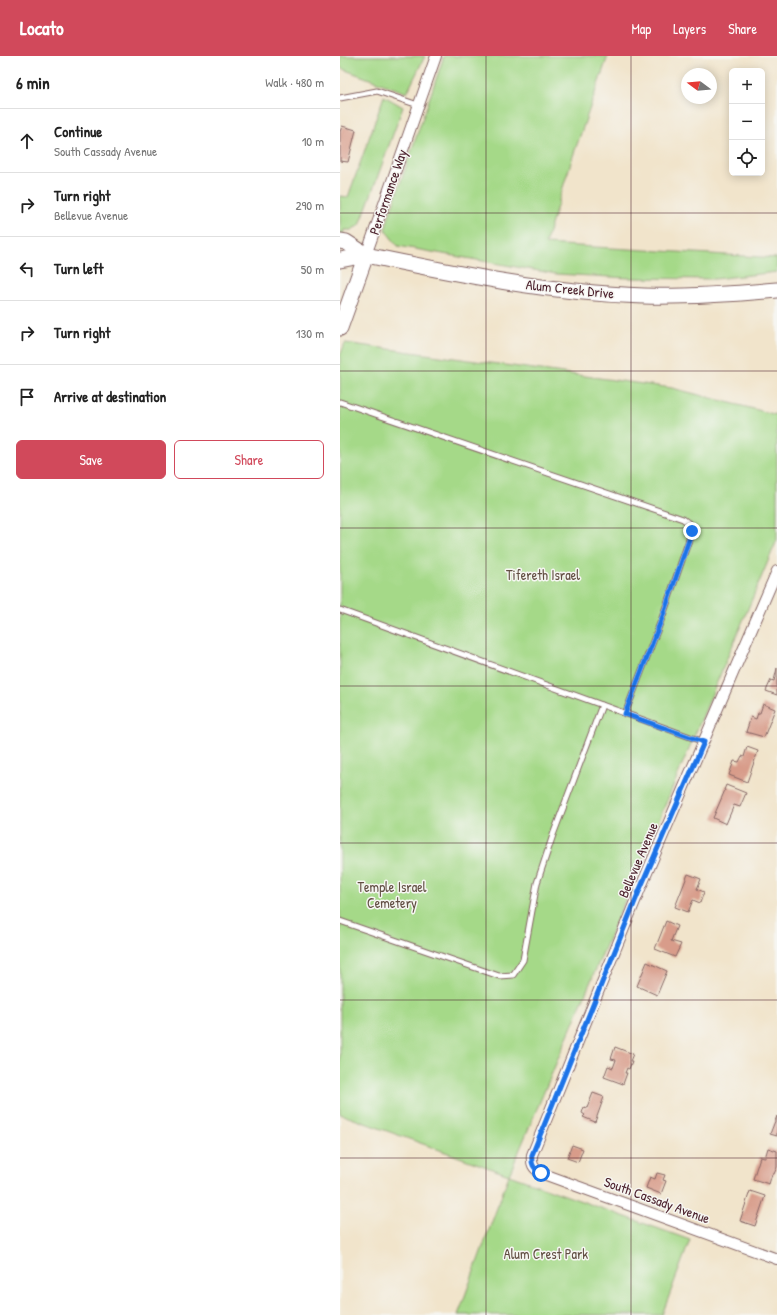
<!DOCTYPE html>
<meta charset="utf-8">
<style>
body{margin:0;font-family:"Patrick Hand",sans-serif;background:#f6f6f6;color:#222}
.controls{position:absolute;right:12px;top:12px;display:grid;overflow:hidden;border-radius:6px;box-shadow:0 2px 10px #0003}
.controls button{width:36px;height:36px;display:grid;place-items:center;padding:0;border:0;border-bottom:1px solid #e0e0e0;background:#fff;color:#222;font:20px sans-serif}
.compass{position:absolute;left:341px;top:12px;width:36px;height:36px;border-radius:50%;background:#fff;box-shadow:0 2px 10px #0003;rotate:286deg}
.stop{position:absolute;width:12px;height:12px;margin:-9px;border:3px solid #1a73e8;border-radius:50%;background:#fff}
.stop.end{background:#1a73e8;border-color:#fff;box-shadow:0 1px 4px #0008}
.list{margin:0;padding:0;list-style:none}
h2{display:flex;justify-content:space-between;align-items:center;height:52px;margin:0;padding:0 16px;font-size:17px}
h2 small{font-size:13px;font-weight:400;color:#767676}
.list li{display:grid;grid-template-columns:26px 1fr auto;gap:12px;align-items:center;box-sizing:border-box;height:64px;padding:0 16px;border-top:1px solid #e0e0e0}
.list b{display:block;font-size:15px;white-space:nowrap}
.list p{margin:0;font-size:13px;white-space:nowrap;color:#767676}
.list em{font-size:13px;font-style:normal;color:#767676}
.actions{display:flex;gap:8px;padding:12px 16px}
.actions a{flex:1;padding:9px 0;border:1px solid #d1495b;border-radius:6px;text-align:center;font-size:14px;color:#d1495b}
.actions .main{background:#d1495b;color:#fff}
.icon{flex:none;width:22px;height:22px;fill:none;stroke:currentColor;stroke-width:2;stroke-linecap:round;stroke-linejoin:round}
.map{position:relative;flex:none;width:437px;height:1259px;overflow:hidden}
header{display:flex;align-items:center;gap:24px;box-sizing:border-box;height:56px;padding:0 20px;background:#d1495b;color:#fff}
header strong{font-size:19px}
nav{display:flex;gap:22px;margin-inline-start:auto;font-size:14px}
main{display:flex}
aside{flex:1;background:#fff}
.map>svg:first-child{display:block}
.green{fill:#a5d988;stroke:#787c5a}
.building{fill:#d89c8a}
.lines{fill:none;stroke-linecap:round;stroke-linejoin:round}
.lane-casing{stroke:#846463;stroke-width:7}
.street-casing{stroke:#846463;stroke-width:12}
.primary-casing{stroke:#846463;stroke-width:17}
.lane{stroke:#fff;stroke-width:5}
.street{stroke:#fff;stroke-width:10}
.primary{stroke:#fff;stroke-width:15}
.route{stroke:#1a73e8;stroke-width:5}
.grid{fill:none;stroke:#4a1f2b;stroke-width:1;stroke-opacity:0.55}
.labels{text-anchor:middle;stroke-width:3;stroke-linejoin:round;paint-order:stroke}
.street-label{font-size:14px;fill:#4a1f2b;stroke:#f6f6f2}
.park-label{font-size:14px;fill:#614e42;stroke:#f6f6f2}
</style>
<header>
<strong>Locato</strong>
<nav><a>Map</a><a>Layers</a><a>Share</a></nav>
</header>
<main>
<aside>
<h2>6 min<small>Walk · 480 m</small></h2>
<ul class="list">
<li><svg class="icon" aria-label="ahead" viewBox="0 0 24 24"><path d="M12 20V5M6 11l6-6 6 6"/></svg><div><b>Continue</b><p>South Cassady Avenue</p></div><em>10 m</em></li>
<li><svg class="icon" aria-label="right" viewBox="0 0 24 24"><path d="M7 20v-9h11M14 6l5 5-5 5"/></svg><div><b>Turn right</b><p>Bellevue Avenue</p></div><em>290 m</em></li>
<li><svg class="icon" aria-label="left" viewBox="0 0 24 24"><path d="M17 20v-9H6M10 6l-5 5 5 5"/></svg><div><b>Turn left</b></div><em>50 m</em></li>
<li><svg class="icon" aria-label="right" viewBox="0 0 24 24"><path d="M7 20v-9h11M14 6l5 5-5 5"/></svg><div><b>Turn right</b></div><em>130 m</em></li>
<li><svg class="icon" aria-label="arrive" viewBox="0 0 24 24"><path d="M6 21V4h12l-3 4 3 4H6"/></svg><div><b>Arrive at destination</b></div></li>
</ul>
<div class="actions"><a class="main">Save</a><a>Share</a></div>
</aside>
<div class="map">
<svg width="437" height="1259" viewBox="0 0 437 1259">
<rect width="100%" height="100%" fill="#f6f6f2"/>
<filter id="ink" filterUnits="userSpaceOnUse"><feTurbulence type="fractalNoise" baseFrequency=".025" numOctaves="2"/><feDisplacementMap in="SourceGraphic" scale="8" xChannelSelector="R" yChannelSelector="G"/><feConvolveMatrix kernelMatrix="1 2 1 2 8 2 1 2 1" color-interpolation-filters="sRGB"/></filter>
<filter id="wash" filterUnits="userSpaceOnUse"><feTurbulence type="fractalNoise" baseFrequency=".012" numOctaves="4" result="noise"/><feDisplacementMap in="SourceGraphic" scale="16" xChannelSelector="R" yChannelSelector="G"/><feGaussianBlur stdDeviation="0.9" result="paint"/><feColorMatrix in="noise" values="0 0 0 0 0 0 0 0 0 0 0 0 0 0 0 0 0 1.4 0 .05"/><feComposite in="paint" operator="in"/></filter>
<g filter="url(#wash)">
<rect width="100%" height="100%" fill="#f1e4cb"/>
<g class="green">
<path d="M0 0H85L67 37 0 12Z"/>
<path d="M104 0H268L233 100 205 188 437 202V216L374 223 288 222 216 218 58 190 45 174 49 160Z"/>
<path d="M44 40 63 51 20 169 11 174H4L3 179 0 178V140L8 141Z"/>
<path d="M5 287 332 332 437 359V484L169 1119 350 1184 322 1259H118L169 1119 0 1058V300Z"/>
</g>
<g id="blocks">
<g class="building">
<path d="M2 70 16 74 8 106 0 105V76Z"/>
<path d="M437 612V639L426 635 431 624 434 625Z"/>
<path d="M423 648 435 653 424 681 406 676 411 661 416 663 418 657H420Z"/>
<path d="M407 691 418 695 407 726 389 719 394 705 399 706 402 700 404 701Z"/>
<path d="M386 729 406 737 400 751 394 749 386 768 373 762 385 734H384Z"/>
<path d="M348 818 361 823 357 833 364 836 360 847 353 844 348 856 335 851Z"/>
<path d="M326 865 337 870 331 885 341 888 335 901 315 893Z"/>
<path d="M307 906 327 915 317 939 297 930Z"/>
<path d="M275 991 293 998 290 1005H292L289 1013 287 1012 285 1017H287L283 1028 264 1021 268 1010 273 1012 276 1004 271 1003Z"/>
<path d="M253 1037 264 1041 255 1066 243 1061 245 1059 242 1057 244 1051 247 1052Z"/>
<path d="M437 1060V1080L430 1078Z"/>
<path d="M232 1089 243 1093 238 1106 227 1102Z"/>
<path d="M428 1092 437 1095V1111L434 1118H432L429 1128 413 1123 420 1101 425 1102Z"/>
<path d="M317 1117 325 1119 323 1124 326 1125 321 1138 306 1132 310 1121 315 1123Z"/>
<path d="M410 1135 425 1140 415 1170 400 1165Z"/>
</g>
</g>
</g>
<g filter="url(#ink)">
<use href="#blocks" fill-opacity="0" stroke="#846463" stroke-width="1"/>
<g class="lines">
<defs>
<g id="lane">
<path d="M0 42 37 35 78 49"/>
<path d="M0 346 343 463 351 469 352 475 322 562 285 658"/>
<path d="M0 554 364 686"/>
<path d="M0 865 159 920 173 919 183 904 197 827 213 779 262 649"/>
</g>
<g id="street">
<path d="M26 199 96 0"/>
<path d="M437 515 300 833 192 1099C191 1108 193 1112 201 1117L437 1203"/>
</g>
<g id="primary">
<path d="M0 185 6 186 26 199C117 218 210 237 304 240 348 241 393 238 437 234"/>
<path d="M0 204 26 199"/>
<path d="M0 272 26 199"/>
</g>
</defs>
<use href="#lane" class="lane-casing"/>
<use href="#street" class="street-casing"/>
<use href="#primary" class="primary-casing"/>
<use href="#lane" class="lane"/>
<use href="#street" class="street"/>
<use href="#primary" class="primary"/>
</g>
</g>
<g class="lines" filter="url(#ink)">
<path class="route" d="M201 1117C193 1112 191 1108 192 1099L300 833 364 686 285 658 322 562 352 475"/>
</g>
<path class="grid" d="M146 0V1259M291 0V1259M0 157H437M0 315H437M0 472H437M0 630H437M0 787H437M0 944H437M0 1102H437"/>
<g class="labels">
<g class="street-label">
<text transform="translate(48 136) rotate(-71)" y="5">Performance Way</text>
<text transform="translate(230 233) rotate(6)" y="5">Alum Creek Drive</text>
<text transform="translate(298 804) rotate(-67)" y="5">Bellevue Avenue</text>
<text transform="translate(317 1144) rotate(20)" y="5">South Cassady Avenue</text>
</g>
<g class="park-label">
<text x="203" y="524">Tifereth Israel</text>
<text x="52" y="836">Temple Israel<tspan x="52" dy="16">Cemetery</tspan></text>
<text x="206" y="1203">Alum Crest Park</text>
</g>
</g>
</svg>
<div class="controls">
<button>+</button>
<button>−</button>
<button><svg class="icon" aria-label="locate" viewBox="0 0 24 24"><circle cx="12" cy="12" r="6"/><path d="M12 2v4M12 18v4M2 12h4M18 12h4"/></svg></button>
</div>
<svg class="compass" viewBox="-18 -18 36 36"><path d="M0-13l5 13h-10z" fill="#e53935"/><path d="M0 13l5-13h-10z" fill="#767676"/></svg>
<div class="stop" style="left:201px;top:1117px"></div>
<div class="stop end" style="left:352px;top:475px"></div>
</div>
</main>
